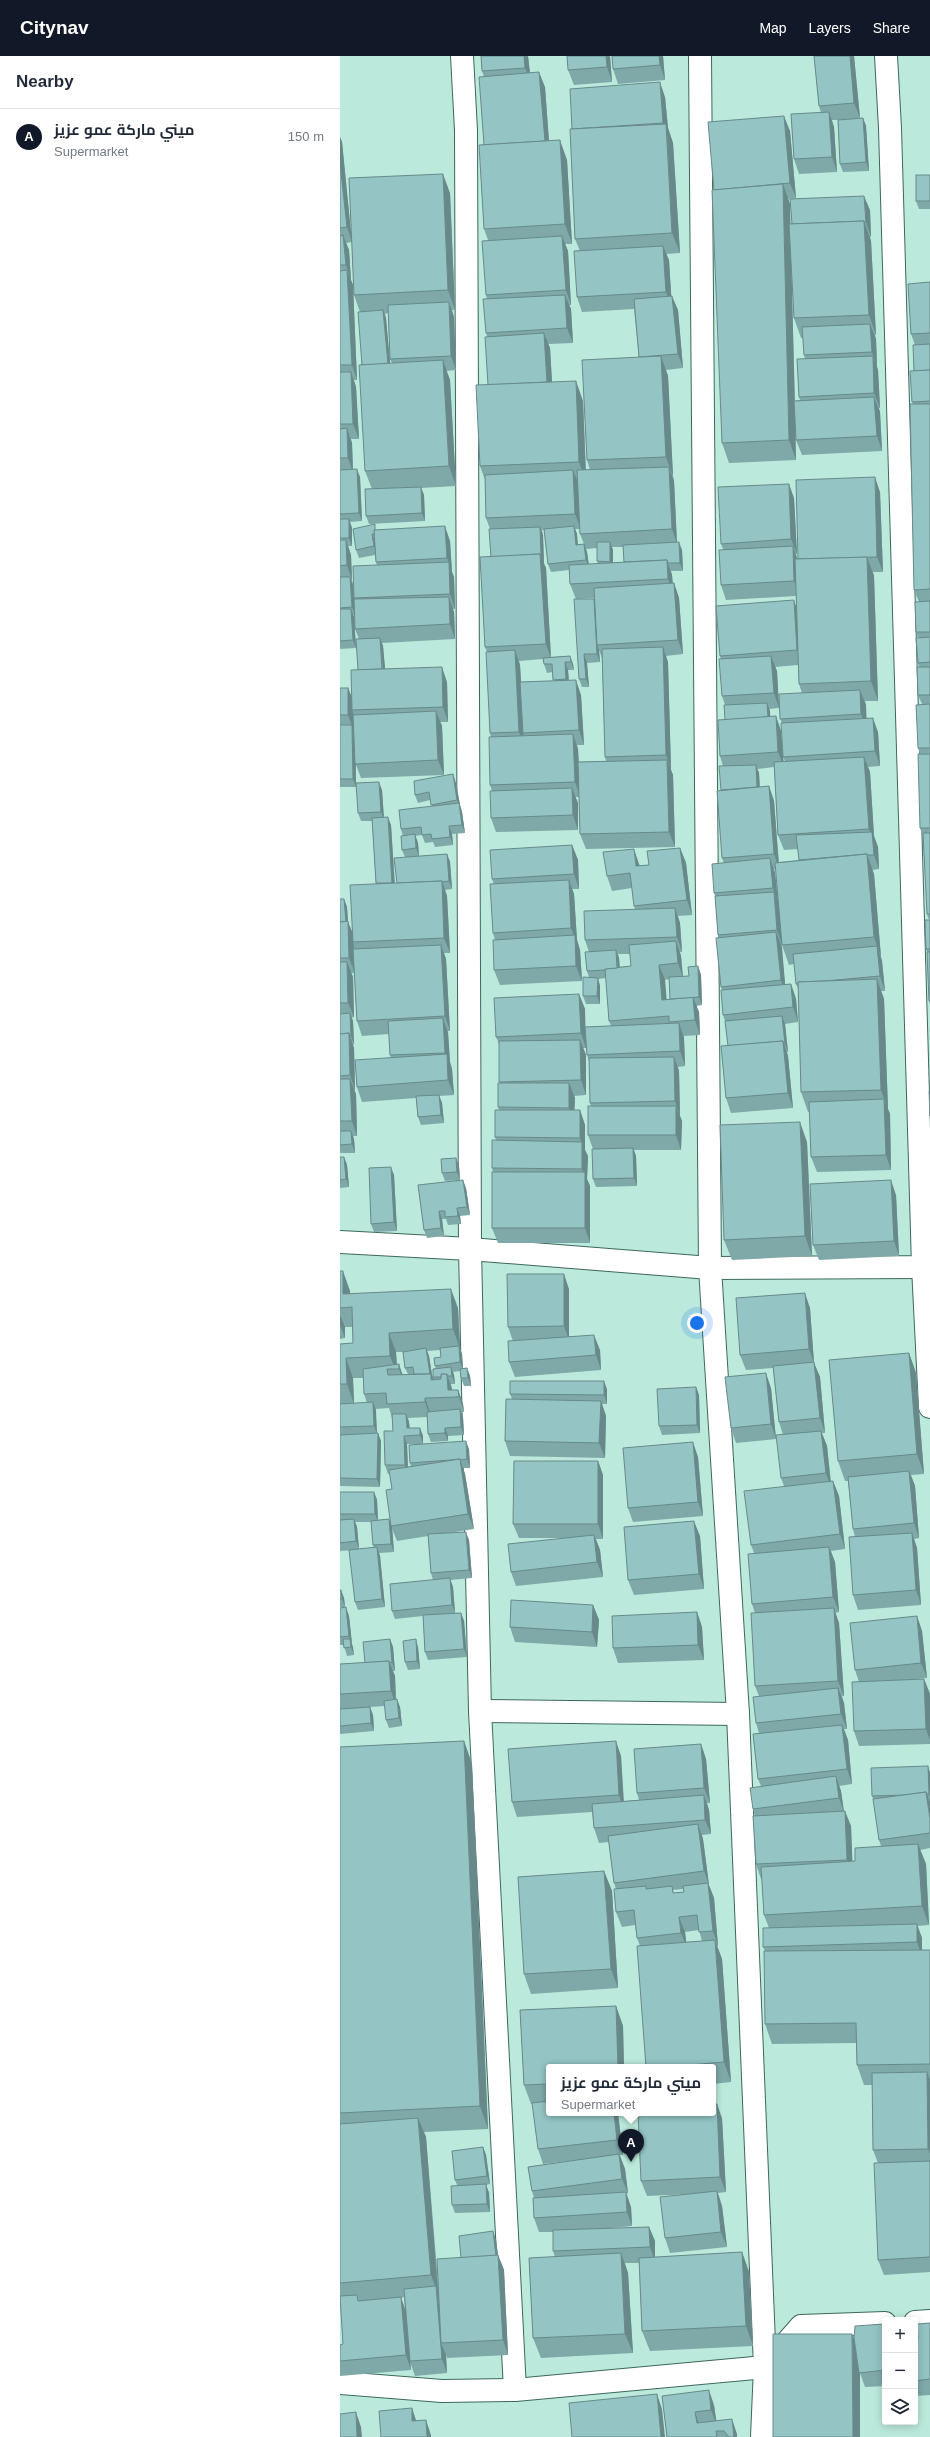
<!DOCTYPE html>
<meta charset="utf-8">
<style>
body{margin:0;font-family:Helvetica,Cairo,sans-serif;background:#f2f2f3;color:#1f2937}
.controls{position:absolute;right:12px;bottom:12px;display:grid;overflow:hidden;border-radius:4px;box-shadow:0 2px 10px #0003}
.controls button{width:36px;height:36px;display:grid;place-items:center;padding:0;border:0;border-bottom:1px solid #e0e1e3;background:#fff;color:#1f2937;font:20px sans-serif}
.you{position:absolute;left:357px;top:1267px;width:14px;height:14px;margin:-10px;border:3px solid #fff;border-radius:50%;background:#1a73e8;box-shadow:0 0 0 6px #1a73e833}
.badge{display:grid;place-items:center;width:26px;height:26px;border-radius:50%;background:#111827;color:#fff;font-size:13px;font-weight:700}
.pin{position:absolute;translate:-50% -33px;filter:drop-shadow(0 1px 2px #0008)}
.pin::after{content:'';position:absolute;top:21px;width:14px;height:12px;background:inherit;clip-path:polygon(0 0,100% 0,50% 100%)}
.popup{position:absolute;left:206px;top:2008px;width:170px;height:52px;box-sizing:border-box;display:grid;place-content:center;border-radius:4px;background:#fff;filter:drop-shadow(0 1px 3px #0005);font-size:13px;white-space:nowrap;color:#747a83}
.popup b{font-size:15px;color:#1f2937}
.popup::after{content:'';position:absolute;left:50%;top:100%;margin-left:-8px;border:8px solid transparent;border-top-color:#fff}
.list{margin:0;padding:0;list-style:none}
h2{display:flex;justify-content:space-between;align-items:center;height:52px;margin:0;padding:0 16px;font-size:17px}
h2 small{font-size:13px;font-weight:400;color:#747a83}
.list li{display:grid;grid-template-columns:26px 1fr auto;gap:12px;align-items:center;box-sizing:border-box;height:56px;padding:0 16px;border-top:1px solid #e0e1e3}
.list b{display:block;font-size:15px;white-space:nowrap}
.list p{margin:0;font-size:13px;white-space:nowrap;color:#747a83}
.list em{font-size:13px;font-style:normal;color:#747a83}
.icon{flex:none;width:22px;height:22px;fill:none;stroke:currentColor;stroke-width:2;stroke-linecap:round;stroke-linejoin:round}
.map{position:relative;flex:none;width:590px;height:2381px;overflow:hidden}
header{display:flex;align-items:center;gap:24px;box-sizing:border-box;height:56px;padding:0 20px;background:#111827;color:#fff}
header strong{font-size:19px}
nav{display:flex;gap:22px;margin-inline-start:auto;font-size:14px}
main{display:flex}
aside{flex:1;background:#fff}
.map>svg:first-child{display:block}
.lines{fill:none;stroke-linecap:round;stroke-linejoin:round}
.minor-casing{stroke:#3d685d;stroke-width:24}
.minor{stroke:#fff;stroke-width:22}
.wall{fill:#7fa9a9;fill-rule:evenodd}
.shaded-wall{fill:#688989}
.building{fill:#94c4c4;stroke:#688989}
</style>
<header>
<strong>Citynav</strong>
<nav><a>Map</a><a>Layers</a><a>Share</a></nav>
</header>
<main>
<aside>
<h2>Nearby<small></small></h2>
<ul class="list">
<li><span class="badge">A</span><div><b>ميني ماركة عمو عزيز</b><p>Supermarket</p></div><em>150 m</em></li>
</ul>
</aside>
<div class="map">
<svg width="590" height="2381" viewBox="0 0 590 2381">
<rect width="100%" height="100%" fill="#bbeadc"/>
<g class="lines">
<defs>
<g id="minor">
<path d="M122 0 126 74 130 1193 140 1655 175 2334"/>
<path d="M360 0 370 1212 398 1658 425 2311 422 2381"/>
<path d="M0 1186 130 1193 370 1212 583 1211 550 72 546 0"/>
<path d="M583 1211 590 1351"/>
<path d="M140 1655 398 1658"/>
<path d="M575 2266 590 2265"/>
<path d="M0 2327 102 2335 175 2334 425 2311 461 2270 545 2267"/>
</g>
</defs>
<use href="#minor" class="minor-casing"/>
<use href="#minor" class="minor"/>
</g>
<g class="wall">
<path d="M141 0H188L190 17 205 31 209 85 227 104 232 188H225L228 195 231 249H229L231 253 233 287 208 288 210 292 212 326 243 345 246 414H250L247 404 299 301 294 253 242 256 237 241 240 195 235 183 232 73 325 41 328 72 333 87 340 197 326 198 329 204 331 240 338 254 343 312 326 314 328 320 333 420 334 425 337 486 342 494 343 515H331L332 519 333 527H334L339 542 343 598 326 600 328 606 331 714 333 719 335 791 246 793 240 778 239 741H235L238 747V774L156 776 151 762 152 735 150 729 151 681 150 677 147 596 145 591 151 501 150 473 146 462 145 424 140 410 148 329 147 280 146 277 147 243 146 239 148 184 144 173V21L142 15ZM235 473H240V478L244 488H238L237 478ZM202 474H204L208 508 211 516 229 514 230 528 236 543 254 542 239 623 242 631H249L247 607 260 606 259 594 262 602 265 701 266 705 239 706 238 693 237 689H244L241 639 229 624 228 614H234L233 608 230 600 211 601 206 512 204 508 203 479ZM272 491H283L284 506 273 507V494ZM257 492V505L258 508H249L247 496 246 493ZM203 603 204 608 207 617 213 616 214 625 181 626 180 609 179 605Z"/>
<path d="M270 0 272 26 234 29 228 14Z"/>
<path d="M323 0 325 24 278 28 273 13Z"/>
<path d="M474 0H514L520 62 507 63 523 62 526 70 529 115 503 116 500 108 498 64H492L494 71 497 116 459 118 454 103 481 57 479 50Z"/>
<path d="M450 75 456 142 448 143 450 148V168L530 154 531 181H530L531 185 536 279H535L536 283 537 311 538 314 540 352H539L540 356 542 395 462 399 456 384 455 371 456 404 389 407 382 387 374 134ZM451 204 454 262 461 282H463L464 299 465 303 459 341 460 344 455 345Z"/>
<path d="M0 81 2 86 11 178 110 137 115 254H112L114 261 116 314 106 315 110 324 116 430 81 432 84 439 85 465 29 468 26 460 32 433 25 415 20 256 14 239 12 186 6 187 9 194 11 224 13 229 17 324H14L16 331 19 383H11L12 387 13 413 20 421 22 465 10 466 12 472V490H8L11 499 12 524 13 529 37 509 36 506 35 499 19 502 16 494 36 474 110 485 112 516 114 521 115 553H113L114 556 115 583 42 587 43 590 45 613 107 626 108 666H100L102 670 104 719 21 722 16 709V731H0V632H8L12 642 18 614 19 583 15 573V559H13L14 561 16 592 0 593ZM48 257 50 303 52 307 50 308 46 262 45 258Z"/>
<path d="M590 119V153H579L576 145Z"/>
<path d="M590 226V948L589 945 587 896 586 893 589 864 587 858 583 780 580 772V698L578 692 582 648 578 639 579 611 578 607V582L576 576 579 546 574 534 573 348 572 346 575 289 571 278Z"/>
<path d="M540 436 543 516H533L534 520 538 645H525L526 649V662L538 676 540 710 528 711 530 716 534 780 538 791 539 813 532 814 534 818 541 901 542 905 545 935H541L544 943 548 1053 550 1058 551 1114 477 1116 471 1101 470 1056H468L461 1036 458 932 456 928 454 908 449 909 442 889H441L445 928H451L456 943 458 966 445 968 448 996H447L448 1000 453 1052 391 1057 386 1042 388 990 385 965 383 959 382 934 381 931 379 882 378 879 375 840 374 837 384 807 382 802 381 734 383 710 380 700 385 664V649L382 640 381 603 380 600 456 552V540L386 544 381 529 383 493 381 488 454 442 457 498H456L457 503H458ZM458 609 459 628 462 637 440 663 442 667 443 701 445 705 443 706 441 675 436 660 430 661V655L429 653 439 652 437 615 435 611ZM434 711 438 779 444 794 458 793 459 804 439 806 434 745 429 730 420 731 419 717 417 713ZM434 813H436L439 848 435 817Z"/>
<path d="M116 727 120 749 122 756 125 777 112 778 113 789 95 791 93 786 85 787 82 779 75 780 78 787 79 800 107 798 110 806 112 833 105 834 107 840 110 897H104L106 903 110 975H108L110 1006 112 1013 114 1039 99 1040 102 1047 104 1067 81 1069 78 1061 76 1042 22 1046 17 1031 51 1002 50 999 49 978 22 980 17 965 14 917H11L13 921 14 961 11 962 13 965 14 988 13 989 14 992 15 1034H14L16 1038 17 1080H13L14 1083 15 1097H0V843H4L7 851 8 866 12 876 36 827 32 765H21L18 757 42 734 44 762 51 769 55 827H57L65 801 62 794 63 780 61 773 92 751 90 744 78 747 75 739Z"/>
<path d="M232 789 238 804 239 833H232L234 838 237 884 240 894 242 925 160 929 154 914 155 884 153 877 154 828 152 823Z"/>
<path d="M340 792 346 807 352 859 338 860 340 867 342 896H340L341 900 343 921 349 920 358 910 361 919 362 949 356 950 359 956 360 979 344 980V982L345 1010 338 1011 339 1015 340 1060 342 1065 341 1094H294L296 1100 297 1130 256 1131 253 1123V1093L248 1079 251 1050 250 1047 249 1005 247 999 246 992H243L246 999V1039L234 1040 235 1042 234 1054H240L245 1069V1094L248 1100 247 1123 250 1130V1187H158L152 1172 153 1116 152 1112 156 1084 155 1081 159 1054 158 1051 160 1027 159 988 156 981 239 938 245 953V971L271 970 269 965 266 922 258 923 260 930V948H246L243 940 249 921 247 915 249 896 245 884 295 853 294 850 292 832 272 835 267 820 299 808 300 810 309 809ZM278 898H290L291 910 280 911 279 902ZM329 923 330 943H326L325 924Z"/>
<path d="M467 1086 472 1200 392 1204 384 1184Z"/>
<path d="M0 1101H4L7 1109 9 1131 0 1132Z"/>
<path d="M116 1102 119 1110 120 1124 105 1125 102 1117Z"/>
<path d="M54 1119 57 1175 34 1176 31 1168Z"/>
<path d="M78 1129 126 1132 130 1159 120 1160 121 1168 108 1169 106 1163H102L104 1180 87 1182 84 1174Z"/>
<path d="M556 1139 559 1200 479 1204 473 1189Z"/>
<path d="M0 1215 10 1235V1237L118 1252 120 1293 122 1298 123 1312H127L130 1320 131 1330H124L121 1322 120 1315 113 1316 114 1319 115 1328H111L112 1334H118L123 1348 124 1356H121L123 1361 124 1379 108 1380V1385L91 1386 88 1378 87 1361 68 1362 69 1366 70 1372H80L83 1380V1388H67L68 1411 71 1410 70 1407 129 1393 130 1412H123L125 1418 134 1473 108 1477 129 1484 132 1522 110 1524 113 1531 115 1557H121L124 1565 127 1601 88 1604 85 1596 83 1560 55 1563 52 1555 93 1524 91 1517 88 1480 57 1485 51 1470 52 1433 50 1418H48L45 1409 53 1375 52 1362 49 1352 35 1353 37 1377 41 1385 40 1431 0 1430V1288L13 1287 12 1271H5V1282L0 1283ZM100 1294 101 1301 95 1310 96 1313 93 1321V1323L92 1319 89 1300 87 1295ZM56 1296H63L65 1312 68 1318 63 1319 57 1309ZM13 1322H23L24 1338 27 1347H14Z"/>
<path d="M229 1233V1281L260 1294 261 1314 175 1321 169 1306 173 1285 168 1271Z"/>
<path d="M470 1252 474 1307 480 1321 485 1377H482L487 1390 491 1425H493L499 1440 505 1493 491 1495 495 1506 499 1556 495 1557 499 1567 504 1640H502L504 1647 507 1673H504L508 1684 512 1728 499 1730 501 1735 504 1755 511 1770 512 1805H515L541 1790 539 1784 533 1743 532 1740 590 1716V1792L580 1794 586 1808 589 1869 577 1870 582 1882V1894H590V2216L544 2219 538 2204V2107L533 2094 532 2029H524L517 2009 516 1987 432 1988 425 1968V1895L423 1891 429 1872 424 1859 422 1823H421L416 1808 415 1760 413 1753 421 1730 418 1723 419 1677 416 1667 419 1640 415 1630V1557L412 1548 414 1497 411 1489 444 1430 441 1422 443 1379 439 1366 433 1312 406 1314 400 1299Z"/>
<path d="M569 1297 576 1317 584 1418 571 1419 575 1430 579 1482 574 1483 577 1492 581 1549 518 1554 513 1539 515 1481 513 1473 508 1425H505L498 1405Z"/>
<path d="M356 1331 359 1339 360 1377 322 1379 319 1370Z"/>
<path d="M431 1332 436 1383 396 1387 391 1372Z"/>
<path d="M267 1333V1348H262L266 1360 265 1402 170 1400 165 1385 172 1343 170 1338Z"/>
<path d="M358 1401 363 1460 293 1466 288 1452Z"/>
<path d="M258 1405 263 1419V1483H256L260 1494 263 1521 176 1530 171 1516 221 1482H179L173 1468Z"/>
<path d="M0 1436H34L37 1444 38 1464 49 1463 52 1471 54 1496 39 1497 40 1500 45 1551 18 1554 15 1546 16 1494 0 1495ZM15 1466H31L33 1489 34 1492 19 1493 17 1471Z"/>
<path d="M360 1480 364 1533 294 1539 288 1524Z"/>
<path d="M0 1534H1L4 1542 5 1551H0Z"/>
<path d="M253 1549 259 1564 257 1591 175 1586 170 1571Z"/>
<path d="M0 1552 9 1560 12 1588 14 1599 7 1600 4 1589H0Z"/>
<path d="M357 1556 362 1571 364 1604 278 1607 273 1592Z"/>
<path d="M577 1560 582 1575 587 1622 566 1624 584 1623 590 1638V1688L519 1690 514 1675 519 1626 515 1614Z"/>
<path d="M50 1583 53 1591 55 1615H53L55 1620 56 1643 60 1651 62 1670 49 1672 46 1664 45 1650 30 1651 33 1659 34 1675 0 1678V1653L16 1652 0 1653V1608L25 1607Z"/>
<path d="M78 1591 80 1613 68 1614 65 1606Z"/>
<path d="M124 1685 132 1708 148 2073 84 2076 86 2081 99 2238 121 2202 156 2184 158 2199 164 2214 168 2299 107 2302 106 2299 107 2317 75 2320 70 2306 71 2314 0 2320V2289L3 2288 0 2245V1691ZM64 2241 65 2254 61 2242Z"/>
<path d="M361 1688 366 1703 370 1747H367L369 1754 371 1778 362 1779 363 1783 369 1829 374 1842 378 1890H377L382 1903 391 2026 373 2028V2011H306L300 1890 297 1882 295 1869 282 1871 276 1856V1833L274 1827 269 1786 259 1787 254 1772 252 1756 177 1761 172 1746 281 1700 284 1745 299 1744 297 1737ZM344 1833V1836L334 1837 333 1834ZM359 1874 362 1885 346 1886 345 1876Z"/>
<path d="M264 1815 272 1835 278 1932 191 1938 184 1918Z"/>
<path d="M276 1950 283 1970 284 2011H209V2057H278L283 2099H280L285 2113 288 2137 286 2138 291 2151 292 2170 260 2173 309 2171 315 2185V2201L402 2196 409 2216 413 2290 310 2295 302 2275 299 2207H285L288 2217 293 2297 201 2302 193 2282 189 2202 215 2201 213 2195V2176H199L194 2162 193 2142H194L192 2135 188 2111 246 2103 203 2108 198 2093 193 2048H191L184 2029 180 1954Z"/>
<path d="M382 2062 386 2136 378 2137 382 2150 387 2191 330 2197 325 2182 352 2138 307 2140 301 2125Z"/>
<path d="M143 2091 146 2099 150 2128 146 2129 149 2137 150 2156 115 2157 112 2149 117 2129 115 2124Z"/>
<path d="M590 2267V2339L575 2340V2283H578Z"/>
<path d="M545 2268V2330L525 2331 520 2317 512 2278 514 2282Z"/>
<path d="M322 2340 374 2349 376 2365 397 2378V2381H327Z"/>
</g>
<g class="shaded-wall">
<path d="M184 0H188L191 26 185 12Z"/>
<path d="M266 0H270L272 26 267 11Z"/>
<path d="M319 0H323L325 24 320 9Z"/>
<path d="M510 0H514L520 62 514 47Z"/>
<path d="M199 16 205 31 210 100 205 86Z"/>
<path d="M320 26 325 41 328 72 333 87 340 197 332 177 327 77 323 67Z"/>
<path d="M489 56 494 71 497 116 492 101Z"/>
<path d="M444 60 450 75 456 142 450 127Z"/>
<path d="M523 62 526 70 529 115 526 106Z"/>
<path d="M0 81 2 86 12 186 7 171 0 107Z"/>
<path d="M220 84 227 104 232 188 225 168Z"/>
<path d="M103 118 110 137 115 254 108 234Z"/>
<path d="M443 128 450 148 456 404 449 384Z"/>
<path d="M524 140 530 154 531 181 526 166Z"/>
<path d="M524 165 531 185 536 279 529 259Z"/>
<path d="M3 179 9 194 11 224 6 209Z"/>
<path d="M222 180 228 195 231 249 226 234Z"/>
<path d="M323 190 329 204 332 251 326 236Z"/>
<path d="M7 214 13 229 17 324 12 309Z"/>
<path d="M225 239 231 253 233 287 227 272Z"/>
<path d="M332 240 338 254 343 312 338 298Z"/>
<path d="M109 246 114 261 116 314 111 300Z"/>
<path d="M43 254 46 262 51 317 48 309Z"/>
<path d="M530 268 536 283 537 311 532 296Z"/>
<path d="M204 277 210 292 213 342 207 327Z"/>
<path d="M321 300 328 320 333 420 326 401Z"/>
<path d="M533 300 538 314 540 352 534 337Z"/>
<path d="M103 304 110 324 116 430 109 410Z"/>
<path d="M11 316 16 331 19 383 13 368Z"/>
<path d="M236 325 243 345 246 426 239 406Z"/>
<path d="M534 341 540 356 542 395 537 380Z"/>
<path d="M7 372 12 387 13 417 8 402Z"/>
<path d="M329 411 334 425 337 488 332 473Z"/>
<path d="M17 413 20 421 22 465 19 457Z"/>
<path d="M233 414 239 429 241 473 235 458Z"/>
<path d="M535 421 540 436 543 516 537 501Z"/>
<path d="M449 428 454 442 457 498 451 483Z"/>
<path d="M81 431 84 439 85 465 82 457Z"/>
<path d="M9 463 12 472V490L9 482Z"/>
<path d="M105 470 110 485 112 516 114 521 115 553 110 538 109 508 107 502Z"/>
<path d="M234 470 237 478 238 497 236 489Z"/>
<path d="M200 471 203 479 204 508 201 500Z"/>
<path d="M32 478 35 486 37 499 34 490Z"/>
<path d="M6 484 11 499 12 524 7 509Z"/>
<path d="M270 486 273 494V514L270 506Z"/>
<path d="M339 486 342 494 343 515 340 507Z"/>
<path d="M244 488 247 496 249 512 246 504Z"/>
<path d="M453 490 458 505 460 540 454 525Z"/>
<path d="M200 498 206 512 211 603 206 588Z"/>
<path d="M527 501 534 520 538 645 531 625Z"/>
<path d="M327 504 332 519 333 538 328 523Z"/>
<path d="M10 521 13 529 15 559 12 551Z"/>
<path d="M334 527 339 542 343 598 338 584Z"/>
<path d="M109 541 114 556 115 583 110 568Z"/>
<path d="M254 543 257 551V589L259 594 260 606 257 598Z"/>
<path d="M454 544 459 559 463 609 457 594Z"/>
<path d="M11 553 14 561 16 592 13 584Z"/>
<path d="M40 582 43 590 46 623 43 614Z"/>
<path d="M323 591 328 606 331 714 326 699Z"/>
<path d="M175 594 180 609 184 677H183L184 680V691L179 676Z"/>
<path d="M244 598 247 607 249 631 246 623Z"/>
<path d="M230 600 233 608 234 614 231 606Z"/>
<path d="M431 600 437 615 439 652 434 637Z"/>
<path d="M225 606 228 614 229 631 226 623Z"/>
<path d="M102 611 107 626 108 666 103 651Z"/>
<path d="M236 624 241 639 244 689 239 674Z"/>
<path d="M8 632 14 647 12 654 14 659 15 677 16 731 13 723 12 670 8 659Z"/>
<path d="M520 634 526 649 527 673 521 658Z"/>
<path d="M427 647 430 655 431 674 428 666Z"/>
<path d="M96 655 102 670 104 719 98 704Z"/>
<path d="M436 660 441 675 444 711 438 696Z"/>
<path d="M533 662 538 676 540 710 535 695Z"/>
<path d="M233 678 238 693 240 741 235 726Z"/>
<path d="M524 701 530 716 534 780 538 791 539 813 534 799 533 784 529 773Z"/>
<path d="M327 704 333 719 335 791 329 776Z"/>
<path d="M416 709 419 717 420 741 417 733Z"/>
<path d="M113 718 116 727 120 749 122 756 125 777 122 769 120 751 117 744Z"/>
<path d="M39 726 42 734 44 764 41 756Z"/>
<path d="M429 730 434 745 439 813 434 798Z"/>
<path d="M232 732 238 747V774L233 759Z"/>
<path d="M48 761 51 769 55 836 52 828Z"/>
<path d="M109 770 112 778 113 789 110 781Z"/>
<path d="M75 778 78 787 79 801 76 792Z"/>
<path d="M232 789 238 804 239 833 234 818Z"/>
<path d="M340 792 346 807 352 859 347 844Z"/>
<path d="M294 793 299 808 302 825 296 810Z"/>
<path d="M107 798 110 806 112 833 109 825Z"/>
<path d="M527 798 534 818 541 901 534 881Z"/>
<path d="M430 802 435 817 438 847 433 832Z"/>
<path d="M229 824 234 838 237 884 240 894 242 925 236 910 235 882 231 872Z"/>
<path d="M102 825 107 840 110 897 104 882Z"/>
<path d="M434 836 440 851 442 889 437 874Z"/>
<path d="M4 843 7 851 8 866 14 880 13 886 14 890 15 917 9 902 6 868Z"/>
<path d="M335 852 340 867 342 896 337 881Z"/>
<path d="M436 876 442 891 446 939 441 924Z"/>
<path d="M336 885 341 900 343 922 338 907Z"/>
<path d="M101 889 106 903 110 975 105 960Z"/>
<path d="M537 890 542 905 545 935 540 920Z"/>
<path d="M276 894 279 902 280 921 278 913Z"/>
<path d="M7 906 13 921 14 961 8 947Z"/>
<path d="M319 909 325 924 328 959 322 944Z"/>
<path d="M358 910 361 919 362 949 359 941Z"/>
<path d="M258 922 260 930V948L257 940Z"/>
<path d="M537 923 544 943 548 1053 541 1034Z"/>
<path d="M451 928 456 943 458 966 453 951Z"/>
<path d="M239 938 245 953 246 992 241 977Z"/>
<path d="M353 941 359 956 360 979 355 964Z"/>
<path d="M10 957 13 965 14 988 11 980Z"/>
<path d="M442 960 445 968 448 996 445 988Z"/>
<path d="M103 962 108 977 110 1006 112 1013 114 1039 108 1024 107 1004 105 997Z"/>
<path d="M339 967 344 982 345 1010 340 995Z"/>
<path d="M9 977 14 992 15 1034 10 1019Z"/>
<path d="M240 984 246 999V1039L241 1024Z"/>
<path d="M443 985 448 1000 453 1052 448 1037Z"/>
<path d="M334 1001 339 1015 340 1060 335 1045Z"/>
<path d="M10 1023 16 1038 17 1080 12 1065Z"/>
<path d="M229 1027 235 1042 234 1066 229 1052Z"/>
<path d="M99 1039 102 1047 104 1067 101 1059Z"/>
<path d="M544 1043 550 1058 551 1114 546 1099Z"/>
<path d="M336 1050 342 1065 341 1094 336 1079Z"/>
<path d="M240 1054 245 1069V1094L248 1100 247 1123 250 1130V1187L245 1172V1121L242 1113V1089L240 1082Z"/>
<path d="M460 1066 467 1086 472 1200 465 1180Z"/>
<path d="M11 1075 14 1083 15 1097 12 1088Z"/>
<path d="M293 1092 296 1100 297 1130 294 1122Z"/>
<path d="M4 1101 7 1109 9 1131 6 1123Z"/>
<path d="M116 1102 119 1110 120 1124 117 1116Z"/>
<path d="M51 1111 54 1119 57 1175 54 1166Z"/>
<path d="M123 1124 126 1132 130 1159 127 1151Z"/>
<path d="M551 1124 556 1139 559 1200 554 1185Z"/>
<path d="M117 1152 120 1160 121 1168 118 1160Z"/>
<path d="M99 1155 102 1163 104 1180 101 1172Z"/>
<path d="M3 1215 10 1235V1251L3 1238Z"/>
<path d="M224 1218 229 1233V1285L224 1270Z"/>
<path d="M111 1233 118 1252 120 1293 113 1273Z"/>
<path d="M465 1237 470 1252 474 1307 480 1321 485 1377 480 1362 474 1308 469 1293Z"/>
<path d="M0 1259 5 1271V1282L0 1269Z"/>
<path d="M49 1277 56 1296 57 1313H55L50 1300Z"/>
<path d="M254 1279 260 1294 261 1314 256 1299Z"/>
<path d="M119 1290 122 1298 123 1314 120 1306Z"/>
<path d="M86 1292 89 1300 92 1319 97 1333V1338L90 1318Z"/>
<path d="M569 1297 576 1317 584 1418 577 1398Z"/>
<path d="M6 1302 13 1322 14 1348 7 1328Z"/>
<path d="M59 1308 64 1323V1328L59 1313Z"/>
<path d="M111 1311 114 1319 115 1328 112 1320Z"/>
<path d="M127 1312 130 1320 131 1330 128 1322Z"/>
<path d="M426 1317 431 1332 436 1383 431 1368Z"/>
<path d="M107 1318 112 1333 113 1341 108 1334Z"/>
<path d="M264 1325 267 1333V1348L264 1339Z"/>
<path d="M356 1331 359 1339 360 1377 357 1369Z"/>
<path d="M118 1334 123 1348 124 1356 119 1341Z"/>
<path d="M85 1342 90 1356V1361L85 1346Z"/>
<path d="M261 1345 266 1360 265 1402 259 1387Z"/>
<path d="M33 1346 36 1354 37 1378 34 1370Z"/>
<path d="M120 1353 123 1361 124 1379 121 1371Z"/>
<path d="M66 1358 69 1366 70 1381 67 1372Z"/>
<path d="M80 1372 83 1380V1388L80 1379Z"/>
<path d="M105 1372 108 1380V1385L105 1377Z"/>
<path d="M481 1375 487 1390 491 1432 486 1417Z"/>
<path d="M38 1377 41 1385 40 1431 37 1423Z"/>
<path d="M64 1380 67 1388 68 1417 65 1409Z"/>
<path d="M126 1385 129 1393 130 1412 127 1403Z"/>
<path d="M353 1386 358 1401 363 1460 358 1446Z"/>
<path d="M120 1403 125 1418 134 1473 128 1458Z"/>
<path d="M258 1405 263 1419V1483L258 1468Z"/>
<path d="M569 1415 575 1430 579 1482 574 1467Z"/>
<path d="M493 1425 499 1440 505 1493 500 1478Z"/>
<path d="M34 1436 37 1444 38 1466 35 1458Z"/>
<path d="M14 1463 17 1471 19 1493 16 1485Z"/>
<path d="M49 1463 52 1471 54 1496 51 1488Z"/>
<path d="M354 1465 360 1480 364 1533 359 1518Z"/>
<path d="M126 1476 129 1484 132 1522 129 1514Z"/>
<path d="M572 1477 577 1492 581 1549 576 1534Z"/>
<path d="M254 1479 260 1494 263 1521 257 1506Z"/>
<path d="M37 1491 40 1500 45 1551 42 1543Z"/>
<path d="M489 1491 495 1506 499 1556 493 1541Z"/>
<path d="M110 1522 113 1531 115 1557 112 1549Z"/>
<path d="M1 1534 4 1542 5 1551 2 1543Z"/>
<path d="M253 1549 259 1564 257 1591 252 1576Z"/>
<path d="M6 1551 9 1560 12 1588 9 1580Z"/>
<path d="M494 1552 499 1567 504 1640 498 1625Z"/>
<path d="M357 1556 362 1571 364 1604 358 1589Z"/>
<path d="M121 1557 124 1565 127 1601 124 1593Z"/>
<path d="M577 1560 582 1575 587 1622 581 1607Z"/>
<path d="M10 1583 13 1591 14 1599 11 1591Z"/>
<path d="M50 1583 53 1591 55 1615 52 1606Z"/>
<path d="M76 1583 78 1591 80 1613 77 1605Z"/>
<path d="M49 1605 55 1620 56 1650 51 1635Z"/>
<path d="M584 1623 590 1638V1684L586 1673Z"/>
<path d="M498 1632 504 1647 507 1673 501 1658Z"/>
<path d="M57 1643 60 1651 62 1670 59 1662Z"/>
<path d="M30 1651 33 1659 34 1675 31 1667Z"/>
<path d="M502 1669 508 1684 512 1728 507 1713Z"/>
<path d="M124 1685 132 1708 148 2073 140 2050Z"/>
<path d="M276 1685 281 1700 284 1754 279 1739Z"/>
<path d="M361 1688 366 1703 370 1747 364 1732Z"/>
<path d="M588 1710 590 1716V1742L589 1738Z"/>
<path d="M496 1720 501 1735 504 1757 499 1742Z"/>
<path d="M586 1736 590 1746V1763Z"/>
<path d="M364 1739 369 1754 371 1778 365 1764Z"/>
<path d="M505 1755 511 1770 513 1819 507 1804Z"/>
<path d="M358 1768 363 1783 369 1829 364 1815Z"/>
<path d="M578 1788 586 1808 589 1869 582 1850Z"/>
<path d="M264 1815 272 1835 278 1932 271 1913Z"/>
<path d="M368 1827 374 1842 378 1890 373 1875Z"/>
<path d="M339 1861 345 1876 347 1892 341 1877Z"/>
<path d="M577 1868 582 1882V1901L577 1886Z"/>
<path d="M375 1884 382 1903 391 2026 384 2006Z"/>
<path d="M276 1950 283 1970 284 2011H278Z"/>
<path d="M587 2016 590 2025V2098L588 2093Z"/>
<path d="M377 2048 382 2062 386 2136 380 2121Z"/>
<path d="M274 2057H278L283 2099 277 2084Z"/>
<path d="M78 2062 86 2081 98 2237 101 2287 106 2299 107 2317 102 2303 96 2232 91 2219Z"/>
<path d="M143 2091 146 2099 150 2128 147 2120Z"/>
<path d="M279 2098 285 2113 288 2137 282 2123Z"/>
<path d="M146 2128 149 2137 150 2156 147 2148Z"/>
<path d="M377 2135 382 2150 387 2191 381 2176Z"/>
<path d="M286 2136 291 2151 292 2170 287 2156Z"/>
<path d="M309 2171 315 2185V2206L310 2191Z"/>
<path d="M153 2175 156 2184 159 2207 158 2199 164 2214 168 2299 163 2284 156 2201Z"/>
<path d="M402 2196 409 2216 413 2290 406 2270Z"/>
<path d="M281 2197 288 2217 293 2297 285 2278Z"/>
<path d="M61 2241 66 2256 71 2314 66 2299Z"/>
<path d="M512 2278 520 2297V2381H513Z"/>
<path d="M369 2334 374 2349 377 2369 371 2354Z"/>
<path d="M317 2338 322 2353 325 2381H321Z"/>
<path d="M72 2352 77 2367 72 2365Z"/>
<path d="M16 2356 21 2371 22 2381H17Z"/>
<path d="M355 2356 360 2371 357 2367Z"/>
<path d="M392 2363 397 2378V2381H394Z"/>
<path d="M86 2364 91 2379V2381H87Z"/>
</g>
<g class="building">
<path d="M141 0H184L185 12 142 15Z"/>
<path d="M227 0H266L267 11 228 14Z"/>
<path d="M272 0H319L320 9 273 13Z"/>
<path d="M474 0H510L514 47 479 50Z"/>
<path d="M199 16 205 85 144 89 139 21Z"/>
<path d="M320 26 323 67 232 73 230 33Z"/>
<path d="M489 56 492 101 454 103 451 58Z"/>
<path d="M444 60 450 127 374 134 368 66Z"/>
<path d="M523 62 526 106 500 108 498 64Z"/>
<path d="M326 68 332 177 235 183 230 73Z"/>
<path d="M220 84 225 168 144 173 139 89Z"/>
<path d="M0 107 7 171 0 172Z"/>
<path d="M103 118 108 234 14 239 9 122Z"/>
<rect x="576" y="119" width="14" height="26"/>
<path d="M443 128 449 384 382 387 372 134Z"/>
<path d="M524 140 526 166H524V165L452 168 450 143Z"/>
<path d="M524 165 529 259 454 262 449 168Z"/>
<path d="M3 179 6 209H0V180Z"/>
<path d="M222 180 226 234 146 239 142 185Z"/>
<path d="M323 190 326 236 237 241 234 195Z"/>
<path d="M7 214 12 309H0V215Z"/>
<path d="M590 226V277L571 278 568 228Z"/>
<path d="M225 239 227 272 146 277 143 243Z"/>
<path d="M332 240 338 298 299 301 294 243Z"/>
<path d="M109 246 111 300 50 303 48 249Z"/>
<path d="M43 254 48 308 22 309 18 256Z"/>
<path d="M530 268 532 296 464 299 462 271Z"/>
<path d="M204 277 207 326 148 329 145 281Z"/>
<path d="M590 288V314L574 315 573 289Z"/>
<path d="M321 300 326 401 247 404 242 304Z"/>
<path d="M533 300 534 337 459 341 457 303Z"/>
<path d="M103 304 109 410 25 415 19 309Z"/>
<path d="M590 314V345L572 346 570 315Z"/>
<path d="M0 316H11L13 368H0Z"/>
<path d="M236 325 239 406 140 410 136 329Z"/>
<path d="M534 341 537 380 456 384 454 345Z"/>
<path d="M570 348H590V533L574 534Z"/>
<path d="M7 372 8 402H0V373Z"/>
<path d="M329 411 332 473 240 478 237 414Z"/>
<path d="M17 413 19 457 0 458V414Z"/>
<path d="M233 414 235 458 146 462 145 419Z"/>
<path d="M535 421 537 501 458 503 456 424Z"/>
<path d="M449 428 451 483 381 488 378 431Z"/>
<path d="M81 431 82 457 26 460 25 433Z"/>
<rect x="0" y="463" width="9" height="19"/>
<path d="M35 468V474H34L35 478H32L34 490 16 494 13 473Z"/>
<path d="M105 470 107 502 36 506 34 474Z"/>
<path d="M234 470 236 489 244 488 246 504 208 508 204 473Z"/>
<path d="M200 471 201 500 200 498 151 501 149 473Z"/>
<path d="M0 484H6L7 509 0 510Z"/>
<path d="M257 486H270V506L257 505Z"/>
<path d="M339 486 340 507H328L327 504 284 506 283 489Z"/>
<path d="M453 490 454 525 381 529 379 494Z"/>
<path d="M200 498 206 588 145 591 140 501Z"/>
<path d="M527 501 531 625 459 628 455 503Z"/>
<path d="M327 504 328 523 230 528 229 509Z"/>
<path d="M109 506 110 538 14 542 13 510Z"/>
<path d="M0 521H10L12 551 0 552Z"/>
<path d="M334 527 338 584 257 589 254 532Z"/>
<path d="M109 541 110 568 15 573 14 543Z"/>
<path d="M234 543H254L257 598H244L246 623H239Z"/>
<path d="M454 544 457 594 380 600 376 550Z"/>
<path d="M590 545V576H576L575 546Z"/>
<path d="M0 553H11L13 584 0 585Z"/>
<path d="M590 581V606L578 607 576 582Z"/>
<path d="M40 582 42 613 18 614 16 583Z"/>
<path d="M323 591 326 699 265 701 262 593Z"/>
<path d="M175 594 179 676 150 677 146 596Z"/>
<path d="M230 600 231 606H225L226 623 213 624 212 608H204L203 602Z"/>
<path d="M431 600 434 637 382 640 379 603Z"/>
<path d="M102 611 103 651 12 654 11 614Z"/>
<path d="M577 611H590V639H578Z"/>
<path d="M236 624 239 674 183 677 180 626Z"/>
<rect x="0" y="632" width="8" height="27"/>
<path d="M520 634 521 658 440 663 439 638Z"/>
<path d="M427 647 428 661 385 664 384 649Z"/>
<path d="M590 648V692H578L576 649Z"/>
<path d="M96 655 98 704 15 708 13 659Z"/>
<path d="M436 660 438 696 380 700 378 664Z"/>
<path d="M533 662 535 695 443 701 441 667Z"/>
<path d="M0 669H12L13 723H0Z"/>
<path d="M233 678 235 726 150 729 149 681Z"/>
<path d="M578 698H590V772H580Z"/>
<path d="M524 701 529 773 438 779 434 706Z"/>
<path d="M327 704 329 776 240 778 238 706Z"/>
<path d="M416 709 417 731 381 734 379 710Z"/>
<path d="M113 718 117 744 91 749 89 736 75 739 74 725Z"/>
<path d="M39 726 41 756 18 757 16 727Z"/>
<path d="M429 730 434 798 382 802 377 735Z"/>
<path d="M232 732 233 759 151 762 150 735Z"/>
<path d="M119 747 122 769 109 770 110 781 92 783 91 778 82 779 81 771 61 773 59 754Z"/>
<path d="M48 761 52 827H36L32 762Z"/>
<path d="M532 776 534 799H527V798L459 804 456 779Z"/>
<path d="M583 777H590V858H587Z"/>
<path d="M75 778 76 792 62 794 61 780Z"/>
<path d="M232 789 234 818 152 823 150 794Z"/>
<path d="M340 792 347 844 294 850 290 817 267 820 263 796 294 793 296 810 309 809 307 795Z"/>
<path d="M107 798 109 825 102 826V825L57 827 54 802Z"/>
<path d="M527 798 534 881 442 889 435 807Z"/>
<path d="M430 802 433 832 374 837 372 808Z"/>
<path d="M229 824 231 872 153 877 150 828Z"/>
<path d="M102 825 104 882 13 886 10 829Z"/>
<path d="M434 836 437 874 378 879 375 840Z"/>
<path d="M0 843H4L6 866H0Z"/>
<path d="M335 852 337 881 245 884 244 855Z"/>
<path d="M585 864H590V893H586Z"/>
<path d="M8 865 9 902H0V866Z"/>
<path d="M436 876 441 924 381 931 376 882Z"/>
<path d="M235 879 236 910 154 914 153 884Z"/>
<path d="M336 885 338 907 319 909 322 944 353 941 355 964 329 966V960L269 965 265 913 291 910 289 889Z"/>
<path d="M101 889 105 960 17 965 13 893Z"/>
<path d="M537 890 540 920 485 925 458 926V928H456L453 898Z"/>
<path d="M276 894 277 912 265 913V914L247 915 245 896Z"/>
<path d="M587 896H590V945H589Z"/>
<path d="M0 906H7L8 947H0Z"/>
<path d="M358 910 359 941 330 943 329 921 349 920 348 911Z"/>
<path d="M243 921 258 922 257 940H243Z"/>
<path d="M537 923 541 1034 461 1036 458 926Z"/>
<path d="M451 928 453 951 383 959 381 934Z"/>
<path d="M239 938 241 977 156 981 154 942Z"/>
<path d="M10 957 11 980H10L9 977 0 978V958Z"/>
<path d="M442 960 445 988H444L443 985 388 990 385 965Z"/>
<path d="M103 962 105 997 50 999 48 965Z"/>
<path d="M339 967 340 995 247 999 245 971Z"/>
<path d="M9 977 10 1019 0 1020V978Z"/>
<path d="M240 984 241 1024 159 1026V985Z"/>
<path d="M443 985 448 1037 386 1042 381 990Z"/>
<path d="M107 998 108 1024 17 1031 15 1004Z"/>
<path d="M334 1001 335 1045 250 1047 249 1002Z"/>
<path d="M0 1023H10L12 1065H0Z"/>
<path d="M158 1027H229V1052L158 1051Z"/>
<path d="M589 1035H590V1060Z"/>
<path d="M99 1039 101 1059 78 1061 76 1040Z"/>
<path d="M544 1043 546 1099 471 1101 469 1046Z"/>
<rect x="248" y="1050" width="88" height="29"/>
<path d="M155 1054H240V1082L155 1081Z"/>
<path d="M460 1066 465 1180 384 1184 380 1069Z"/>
<path d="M0 1075H11L12 1088 0 1089Z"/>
<path d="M152 1084 242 1086V1113L152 1112Z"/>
<path d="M293 1092 294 1122 253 1123 252 1093Z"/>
<path d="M0 1101H4L6 1123 0 1124Z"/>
<path d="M116 1102 117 1116 102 1117 101 1103Z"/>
<path d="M51 1111 54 1166 31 1168 29 1112Z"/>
<rect x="152" y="1116" width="93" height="56"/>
<path d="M123 1124 127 1151 117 1152 118 1160 105 1161V1155H99L101 1172 84 1174 78 1129Z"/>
<path d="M551 1124 554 1185 473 1189 470 1128Z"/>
<path d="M0 1215H3V1238L111 1233 113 1273 49 1277 50 1300 6 1302 7 1328H0V1288L13 1287 12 1251 0 1252Z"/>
<path d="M167 1218H224V1270L168 1271Z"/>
<path d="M465 1237 469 1293 400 1299 396 1242Z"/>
<path d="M254 1279 256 1299 169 1306 168 1285Z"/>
<path d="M119 1290 120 1306 95 1310 94 1302 101 1301 100 1292Z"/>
<path d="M86 1292 90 1318H74L73 1311 65 1312 63 1296Z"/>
<path d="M569 1297 577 1398 498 1405 489 1304Z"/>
<path d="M474 1306 480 1362 439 1366 433 1310Z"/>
<path d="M59 1308V1313H47L48 1319 91 1318V1324L101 1323V1318H107L108 1334H118L119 1341 85 1342V1346L47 1348 46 1337 24 1338 23 1313Z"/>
<path d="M111 1311 112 1320H108L107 1318H101V1321H93V1313Z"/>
<path d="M127 1312 128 1322H121L120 1313Z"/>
<path d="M426 1317 431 1368 391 1372 385 1321Z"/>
<path d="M170 1325H264V1339L170 1338Z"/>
<path d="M356 1331 357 1369 319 1370 317 1333Z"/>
<path d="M166 1343 261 1345 259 1387 165 1385Z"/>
<path d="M33 1346 34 1370 0 1371V1348Z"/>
<path d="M120 1353 121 1371 105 1372V1377L88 1378 87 1356Z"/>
<path d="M52 1358H66L67 1372H80V1379L64 1380 65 1409H45L44 1375H53Z"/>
<path d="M481 1375 486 1417 441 1422 436 1379Z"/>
<path d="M38 1377 37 1423 0 1422V1379Z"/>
<path d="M126 1385 127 1403 120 1404V1403L110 1404 70 1407 69 1389Z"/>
<path d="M353 1386 358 1446 288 1452 283 1392Z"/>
<path d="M120 1403 128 1458 51 1470 46 1434 52 1433 49 1414Z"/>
<path d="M174 1405H258V1468H173Z"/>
<path d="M569 1415 574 1467 513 1473 508 1421Z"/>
<path d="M493 1425 500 1478 411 1489 404 1435Z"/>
<path d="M0 1436H34L35 1458H0Z"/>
<path d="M14 1463 16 1485 0 1487V1464Z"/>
<path d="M49 1463 51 1488 33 1489 31 1465Z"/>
<path d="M354 1465 359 1518 288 1524 284 1471Z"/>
<path d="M126 1476 129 1514 91 1517 88 1478Z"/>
<path d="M572 1477 576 1534 513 1539 509 1481Z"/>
<path d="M254 1479 257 1506 171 1516 168 1488Z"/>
<path d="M37 1491 42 1543 15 1546 9 1494Z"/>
<path d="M489 1491 493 1541 412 1548 408 1498Z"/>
<path d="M110 1522 112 1549 52 1555 50 1528Z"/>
<path d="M0 1534H1L2 1543H0Z"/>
<path d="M171 1544 253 1549 252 1576 170 1571Z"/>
<path d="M6 1551 9 1580 0 1581V1552Z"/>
<path d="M494 1552 498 1625 415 1630 411 1557Z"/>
<path d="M357 1556 358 1589 273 1592 272 1560Z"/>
<path d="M121 1557 124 1593 85 1596 83 1559Z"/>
<path d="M577 1560 581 1607 515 1614 510 1567Z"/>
<path d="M3 1583H10L11 1591 4 1592Z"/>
<path d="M50 1583 52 1606 50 1607 49 1605 25 1607 23 1586Z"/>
<path d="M76 1583 77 1605 65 1606 63 1585Z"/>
<path d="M49 1605 51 1635 0 1638V1608Z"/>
<path d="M584 1623 586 1673 514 1675 512 1626Z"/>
<path d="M498 1632 501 1658 416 1667 413 1641Z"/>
<path d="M57 1643 59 1662 46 1664 44 1645Z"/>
<path d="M30 1651 31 1667 0 1670V1653Z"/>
<path d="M502 1669 507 1713 418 1723 413 1678Z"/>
<path d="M124 1685 140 2050 0 2057V1691Z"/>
<path d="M276 1685 279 1739 172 1746 168 1693Z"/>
<path d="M361 1688 364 1732 297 1737 294 1693Z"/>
<path d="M588 1710 589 1738H587L586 1736 566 1739 532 1740 531 1712Z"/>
<path d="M496 1720 499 1742 413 1753 410 1732Z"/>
<path d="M586 1736 590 1763V1777L539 1784 533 1743Z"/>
<path d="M364 1739 365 1764 254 1772 252 1748Z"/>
<path d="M505 1755 507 1804 416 1808 413 1760Z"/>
<path d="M358 1768 364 1815 274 1827 268 1780Z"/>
<path d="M578 1788 582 1850 424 1859 421 1811 515 1805V1792Z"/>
<path d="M264 1815 271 1913 184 1918 178 1821Z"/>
<path d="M368 1827 373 1875 359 1876 357 1859 339 1861 341 1877 297 1882 294 1854 276 1856 274 1833 306 1830V1833L332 1830 333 1837 344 1836 343 1830Z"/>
<path d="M577 1868V1886L423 1891V1872Z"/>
<path d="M375 1884 384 2006 327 2011H306L297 1890Z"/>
<path d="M590 1894V2008L517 2009 516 1967 425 1968 424 1895Z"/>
<path d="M276 1950 278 2011H209V2028L184 2029 180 1954Z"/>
<path d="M587 2016 588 2093 533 2094 532 2017Z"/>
<path d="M209 2045V2057H274L277 2084 198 2093 192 2047Z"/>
<path d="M373 2048H377L380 2121 301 2125 298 2057H373Z"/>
<path d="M78 2062 91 2219 0 2227V2068Z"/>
<path d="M143 2091 147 2120 115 2124 112 2095Z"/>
<path d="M279 2098 282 2123 192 2135 188 2111Z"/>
<path d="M590 2105V2201L538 2204 534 2107Z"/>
<path d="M146 2128 147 2148 112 2149 111 2130Z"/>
<path d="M377 2135 381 2176 325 2182 320 2141Z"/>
<path d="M286 2136 287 2156 194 2162 193 2142Z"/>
<path d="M309 2171 310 2191 213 2195V2174Z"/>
<path d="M153 2175 156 2200 121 2202 119 2180Z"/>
<path d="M402 2196 406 2270 302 2275 299 2202Z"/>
<path d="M281 2197 285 2278 193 2282 189 2202Z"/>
<path d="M158 2199 163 2284 101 2287 97 2203Z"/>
<path d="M96 2230 102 2303 70 2305 64 2233Z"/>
<path d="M17 2239 18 2245 61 2241 66 2299 0 2305V2289L3 2288 0 2240Z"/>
<path d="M590 2267V2323L575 2325V2283H578L577 2268Z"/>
<path d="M545 2268V2314L519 2317 514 2282 515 2270Z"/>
<path d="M433 2278H512L513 2381H433Z"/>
<path d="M369 2334 371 2354 355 2356 357 2367 392 2363 394 2381H389L384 2375H376L377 2381H327L322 2340Z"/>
<path d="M317 2338 321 2381H232L229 2347Z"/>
<path d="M72 2352V2365L86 2364 87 2381H41L39 2355Z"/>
<path d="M16 2356 17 2381H0V2358Z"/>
</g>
</svg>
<div class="controls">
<button>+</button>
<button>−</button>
<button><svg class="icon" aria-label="layers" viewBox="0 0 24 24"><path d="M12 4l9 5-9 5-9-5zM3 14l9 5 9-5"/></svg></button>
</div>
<div class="you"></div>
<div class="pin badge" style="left:291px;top:2106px">A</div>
<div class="popup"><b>ميني ماركة عمو عزيز</b>Supermarket</div>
</div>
</main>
